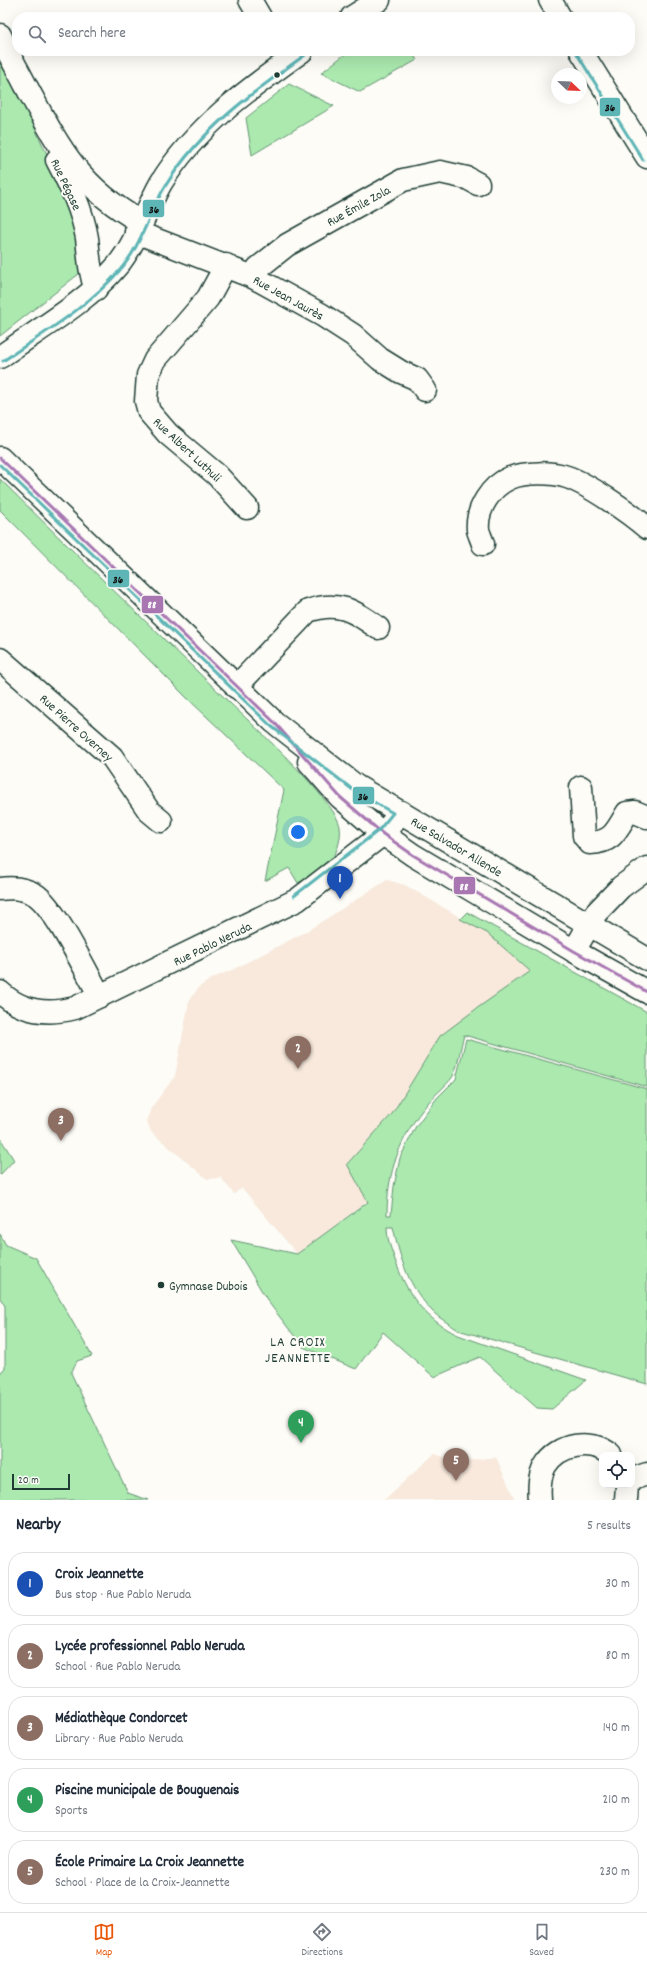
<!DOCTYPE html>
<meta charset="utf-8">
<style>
body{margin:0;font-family:Dekko,sans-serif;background:#f2f2f3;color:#1f2937}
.controls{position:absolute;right:12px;bottom:12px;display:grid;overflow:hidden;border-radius:8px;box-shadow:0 4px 16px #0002}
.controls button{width:36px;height:36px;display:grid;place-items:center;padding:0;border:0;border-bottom:1px solid #e0e1e3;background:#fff;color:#1f2937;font:20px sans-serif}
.compass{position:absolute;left:551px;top:68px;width:36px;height:36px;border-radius:50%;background:#fff;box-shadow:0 4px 16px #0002;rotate:113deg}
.scale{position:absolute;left:12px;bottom:10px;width:58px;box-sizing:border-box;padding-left:4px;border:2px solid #1f3d34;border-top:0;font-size:11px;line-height:14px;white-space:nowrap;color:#1f3d34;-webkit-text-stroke:3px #fdfcf7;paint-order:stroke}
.you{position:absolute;left:298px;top:832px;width:14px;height:14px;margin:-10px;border:3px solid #fff;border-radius:50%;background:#1a73e8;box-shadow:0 0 0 6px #1a73e833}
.badge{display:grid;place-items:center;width:26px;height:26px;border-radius:50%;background:#ea580c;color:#fff;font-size:13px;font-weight:700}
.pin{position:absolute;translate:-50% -33px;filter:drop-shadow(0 1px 2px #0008)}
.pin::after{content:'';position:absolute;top:21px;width:14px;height:12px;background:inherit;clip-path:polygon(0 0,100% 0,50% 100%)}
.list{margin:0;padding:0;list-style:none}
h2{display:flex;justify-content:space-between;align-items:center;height:52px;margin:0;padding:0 16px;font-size:17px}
h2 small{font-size:13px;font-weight:400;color:#747a83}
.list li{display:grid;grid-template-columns:26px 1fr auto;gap:12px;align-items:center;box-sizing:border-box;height:64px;margin:0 8px 8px;padding:0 8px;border:1px solid #e0e1e3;border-radius:16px}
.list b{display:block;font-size:15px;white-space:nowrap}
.list p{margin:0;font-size:13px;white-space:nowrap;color:#747a83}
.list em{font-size:13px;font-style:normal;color:#747a83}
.icon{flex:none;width:22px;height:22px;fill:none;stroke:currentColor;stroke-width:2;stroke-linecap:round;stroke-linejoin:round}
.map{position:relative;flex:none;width:647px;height:1500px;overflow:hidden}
.search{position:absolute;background:#fff;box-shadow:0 4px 16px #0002;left:12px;right:12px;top:12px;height:44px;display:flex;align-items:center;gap:10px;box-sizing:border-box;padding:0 14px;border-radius:16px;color:#747a83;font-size:15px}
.sheet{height:412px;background:#fff}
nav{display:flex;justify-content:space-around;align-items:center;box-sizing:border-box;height:56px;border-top:1px solid #e0e1e3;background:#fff;font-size:11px;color:#747a83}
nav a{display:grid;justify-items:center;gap:2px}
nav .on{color:#ea580c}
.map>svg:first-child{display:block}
.built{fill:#f8e9dc}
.green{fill:#abe9af;stroke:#659372}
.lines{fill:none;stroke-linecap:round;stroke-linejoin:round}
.minor-casing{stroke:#1f3d34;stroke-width:25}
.tertiary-casing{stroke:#1f3d34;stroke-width:25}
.minor{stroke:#fdfcf7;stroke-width:22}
.tertiary{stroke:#fdfcf7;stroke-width:22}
.bus-1-casing{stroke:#fdfcf7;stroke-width:6}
.bus-2-casing{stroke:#fdfcf7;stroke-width:6}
.bus-1{stroke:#a877b2;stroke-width:3}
.bus-2{stroke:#5eb5b6;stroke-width:3}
.bus-dot{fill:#1f3d34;stroke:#fdfcf7;stroke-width:1.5}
.labels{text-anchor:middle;stroke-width:4;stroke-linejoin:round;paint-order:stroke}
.street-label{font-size:13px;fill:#1f3d34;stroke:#fdfcf7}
.poi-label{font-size:13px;fill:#1f3d34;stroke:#fdfcf7;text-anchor:start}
.neighbourhood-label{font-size:14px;letter-spacing:1px;fill:#1f3d34;stroke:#fdfcf7}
.line-badge{stroke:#fdfcf7;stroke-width:1.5}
.badge-label{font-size:11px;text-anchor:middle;font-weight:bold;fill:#fff}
.pale-badge-label{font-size:11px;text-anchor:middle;font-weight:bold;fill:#111}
</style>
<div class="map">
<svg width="647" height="1500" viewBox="0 0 647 1500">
<rect width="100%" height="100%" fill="#fdfcf7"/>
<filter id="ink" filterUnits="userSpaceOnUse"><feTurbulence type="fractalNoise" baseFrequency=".025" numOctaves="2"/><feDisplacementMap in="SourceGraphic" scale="8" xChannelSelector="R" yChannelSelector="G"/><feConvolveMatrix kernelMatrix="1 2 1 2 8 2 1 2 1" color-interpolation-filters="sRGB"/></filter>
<g filter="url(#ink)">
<g class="built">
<path d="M387 880 405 885 487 933 530 971 476 1009 424 1061 392 1114 347 1164 368 1201 297 1254 242 1188 234 1194 221 1178 207 1179 151 1132 147 1121 151 1108 175 1076 189 1001 199 987 213 978 234 969 307 931Z"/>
<path d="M434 1454 458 1462 496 1457 515 1500H384Z"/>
</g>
<g class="green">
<path d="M349 51H411L417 60 360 92 321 73Z"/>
<path d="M0 62 31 120 72 208 80 273 0 336Z"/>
<path d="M289 84 334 106 252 155 246 118Z"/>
<path d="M0 479C76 555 154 629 231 704 253 725 337 802 340 827 342 840 336 856 327 866 320 873 307 878 298 883L289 868 265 881 284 790 186 697 0 510Z"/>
<path d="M467 912 647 1012V1087L464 1035C460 1048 459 1062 454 1074 451 1082 434 1095 428 1103 400 1136 387 1172 387 1215H391L394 1186 400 1158 416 1126 437 1098 456 1079 466 1039 647 1089V1384L458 1330C450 1324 440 1319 433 1312 408 1286 401 1261 393 1227H387C387 1238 390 1246 394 1257 406 1293 423 1318 458 1335L586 1380 552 1409 537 1408 480 1357 434 1377 383 1332 356 1369 303 1347 269 1303 231 1240 297 1254 368 1202 347 1164 392 1114 440 1036 476 1009 530 971 487 933 460 919Z"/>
<path d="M0 1138 14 1160 0 1175Z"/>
<path d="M0 1234 6 1245 36 1258 92 1356 77 1361 71 1373 128 1493 148 1500H0V1373L5 1368V1306L0 1298Z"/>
</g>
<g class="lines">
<defs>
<g id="minor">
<path d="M250 0 260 17"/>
<path d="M550 0 560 17"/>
<path d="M352 17 379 0"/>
<path d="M0 35C7 52 17 68 25 84 58 145 77 186 141 222"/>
<path d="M581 51 647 157"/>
<path d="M57 160C70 185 82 209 87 238 89 255 89 272 96 289"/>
<path d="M136 232 253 277 322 315 353 335 380 359 401 372 417 379 425 390"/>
<path d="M226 265 208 298 155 360 148 375 146 401 149 412 168 434 217 475 247 508"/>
<path d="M253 277 258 268 287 245 403 180 440 172 467 178 478 184"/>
<path d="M0 357C40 328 85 304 117 266 136 244 146 209 161 183 195 127 250 88 302 51"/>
<path d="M483 544C482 540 479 534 478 530 476 509 491 486 510 478 525 472 552 472 567 477 588 484 630 513 647 528"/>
<path d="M0 659 112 757 149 811 161 821"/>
<path d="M236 687 308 611C338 600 355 611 378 628"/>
<path d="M581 787 584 836 590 843C613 842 616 831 627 813L635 812 647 817"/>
<path d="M0 889C13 887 25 888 36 895 56 909 86 972 100 996"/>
<path d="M574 951 596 913 621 887 647 868"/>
<path d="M0 992C21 1012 48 1015 75 1008L297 900 383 834 401 812"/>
<path d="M632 1479 647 1474"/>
<path d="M540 1500C539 1488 539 1477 545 1466 558 1444 591 1438 611 1455"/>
<path d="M626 1500 627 1485"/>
</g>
<g id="tertiary">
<path d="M0 458 274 722 356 786 647 959"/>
<path d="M309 762 340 797 383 834 413 855 574 951 647 992"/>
</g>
</defs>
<use href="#minor" class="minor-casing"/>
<use href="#tertiary" class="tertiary-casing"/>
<use href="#minor" class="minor"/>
<use href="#tertiary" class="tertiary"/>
<defs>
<path id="bus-1" d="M0 458 274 722 340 797 383 834 413 855 574 951 647 992"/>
<g id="bus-2">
<path d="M577 54 643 160"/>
<path d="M3 361C43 333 87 308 120 270 142 245 149 212 166 185 200 130 253 92 305 55"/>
<path d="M0 465 271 726 353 790 393 813 379 830 294 896"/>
</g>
</defs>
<use href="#bus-1" class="bus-1-casing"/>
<use href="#bus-2" class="bus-2-casing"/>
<use href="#bus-1" class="bus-1"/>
<use href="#bus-2" class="bus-2"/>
</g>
</g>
<g class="bus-dot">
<circle cx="277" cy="75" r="3.5"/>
<circle cx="161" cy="1285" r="4"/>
</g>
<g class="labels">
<g class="street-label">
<text transform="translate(67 184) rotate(65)" y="5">Rue Pégase</text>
<text transform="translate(358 205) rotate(-29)" y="5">Rue Émile Zola</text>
<text transform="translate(289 297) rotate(29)" y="5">Rue Jean Jaurès</text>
<text transform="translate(188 449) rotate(43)" y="5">Rue Albert Luthuli</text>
<text transform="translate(77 727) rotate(42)" y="5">Rue Pierre Overney</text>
<text transform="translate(457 846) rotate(31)" y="5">Rue Salvador Allende</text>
<text transform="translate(212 943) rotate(-26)" y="5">Rue Pablo Neruda</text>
</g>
<g class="poi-label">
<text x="169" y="1290">Gymnase Dubois</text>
</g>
<g class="neighbourhood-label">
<text x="298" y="1346">LA CROIX<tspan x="298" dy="16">JEANNETTE</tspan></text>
</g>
</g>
<g class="line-badge">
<rect x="599" y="97" width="22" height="20" rx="4" fill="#5eb5b6"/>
<rect x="142" y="199" width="23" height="19" rx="4" fill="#5eb5b6"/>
<rect x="107" y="569" width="23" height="19" rx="4" fill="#5eb5b6"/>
<rect x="141" y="595" width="23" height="19" rx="4" fill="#a877b2"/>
<rect x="352" y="786" width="23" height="19" rx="4" fill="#5eb5b6"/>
<rect x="453" y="876" width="23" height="19" rx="4" fill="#a877b2"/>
</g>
<g class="badge-label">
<text x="152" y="608">88</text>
<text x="464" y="890">88</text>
</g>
<g class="pale-badge-label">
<text x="610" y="111">36</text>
<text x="154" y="213">36</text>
<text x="118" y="583">36</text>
<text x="363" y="800">36</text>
</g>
</svg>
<div class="controls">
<button><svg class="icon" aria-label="locate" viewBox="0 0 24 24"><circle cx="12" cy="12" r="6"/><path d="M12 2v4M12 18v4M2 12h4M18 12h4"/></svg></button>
</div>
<svg class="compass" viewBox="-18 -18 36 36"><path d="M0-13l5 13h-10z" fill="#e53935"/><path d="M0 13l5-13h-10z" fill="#747a83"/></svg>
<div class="scale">20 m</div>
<div class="you"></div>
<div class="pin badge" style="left:340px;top:899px;background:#1a4fb4">1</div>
<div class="pin badge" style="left:298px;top:1069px;background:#8d6e63">2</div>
<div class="pin badge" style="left:61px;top:1141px;background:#8d6e63">3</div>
<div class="pin badge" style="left:301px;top:1443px;background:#2e9e5b">4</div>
<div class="pin badge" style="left:456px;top:1481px;background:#8d6e63">5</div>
<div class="search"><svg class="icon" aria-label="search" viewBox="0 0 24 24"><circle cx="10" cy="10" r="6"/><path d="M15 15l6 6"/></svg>Search here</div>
</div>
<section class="sheet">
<h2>Nearby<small>5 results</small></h2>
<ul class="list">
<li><span class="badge" style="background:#1a4fb4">1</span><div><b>Croix Jeannette</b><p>Bus stop · Rue Pablo Neruda</p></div><em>30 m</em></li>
<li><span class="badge" style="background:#8d6e63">2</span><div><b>Lycée professionnel Pablo Neruda</b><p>School · Rue Pablo Neruda</p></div><em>80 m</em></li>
<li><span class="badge" style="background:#8d6e63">3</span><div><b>Médiathèque Condorcet</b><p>Library · Rue Pablo Neruda</p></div><em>140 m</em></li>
<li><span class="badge" style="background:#2e9e5b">4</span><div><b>Piscine municipale de Bouguenais</b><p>Sports</p></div><em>210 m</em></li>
<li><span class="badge" style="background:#8d6e63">5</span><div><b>École Primaire La Croix Jeannette</b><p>School · Place de la Croix-Jeannette</p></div><em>230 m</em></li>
</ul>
</section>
<nav>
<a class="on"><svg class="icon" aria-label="map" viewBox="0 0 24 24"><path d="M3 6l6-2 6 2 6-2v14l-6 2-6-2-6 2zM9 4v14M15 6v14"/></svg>Map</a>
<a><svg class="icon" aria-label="directions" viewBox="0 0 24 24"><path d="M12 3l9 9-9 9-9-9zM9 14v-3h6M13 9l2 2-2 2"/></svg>Directions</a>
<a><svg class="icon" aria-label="saved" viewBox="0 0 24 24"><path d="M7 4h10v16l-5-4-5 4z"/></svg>Saved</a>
</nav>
